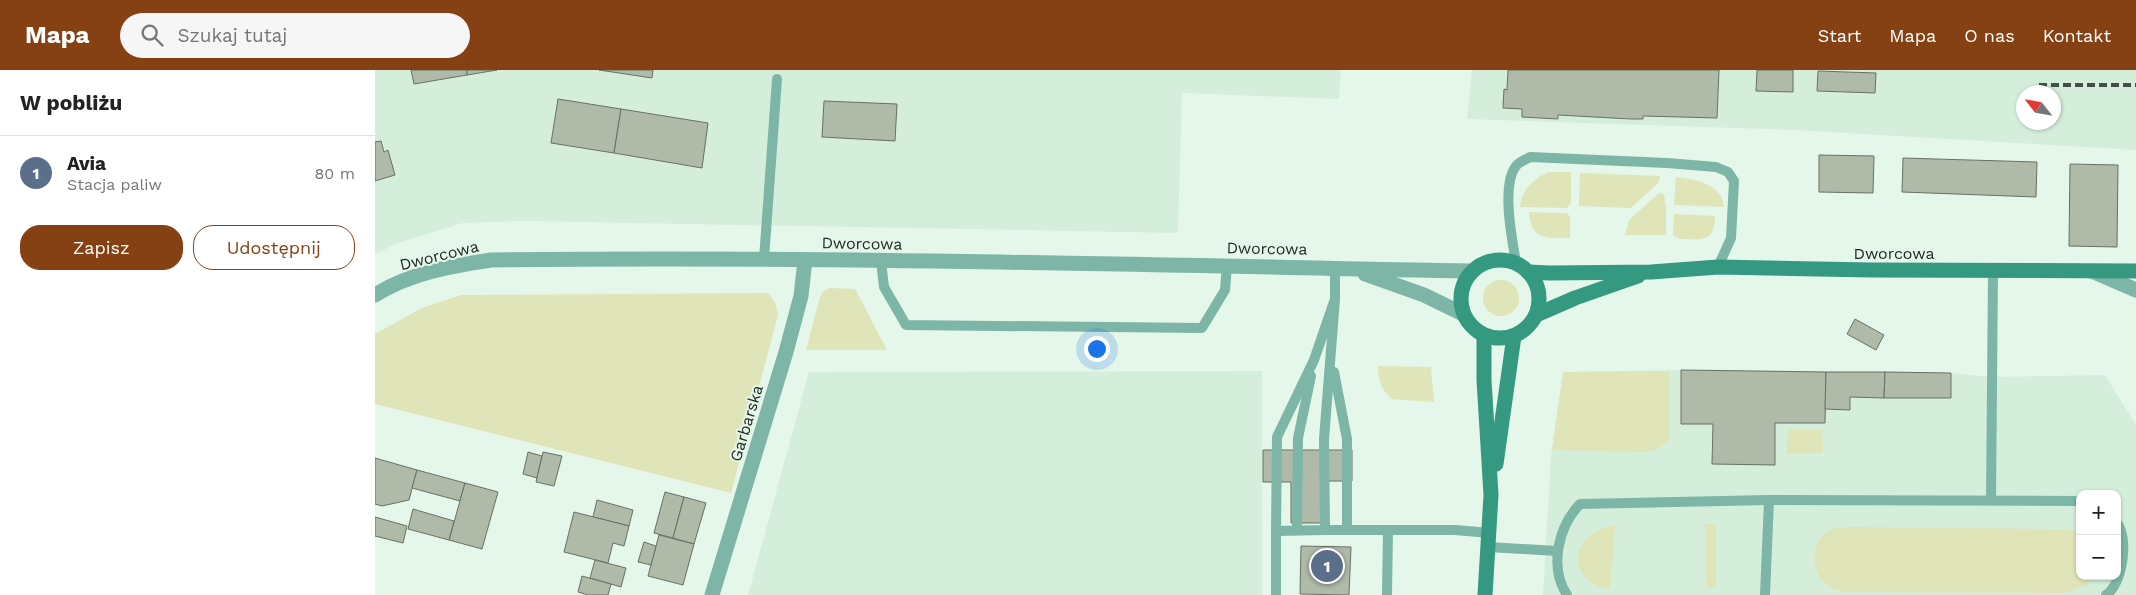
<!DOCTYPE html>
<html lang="pl">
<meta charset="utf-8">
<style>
body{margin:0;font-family:"Work Sans",sans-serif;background:#f6f6f6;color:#222}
.controls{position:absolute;right:15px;bottom:15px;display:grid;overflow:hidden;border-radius:10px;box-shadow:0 1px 4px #0004}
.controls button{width:45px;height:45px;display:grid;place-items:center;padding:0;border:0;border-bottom:1px solid #e0e0e0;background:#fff;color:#222;font:25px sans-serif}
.compass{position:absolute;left:1641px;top:15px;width:45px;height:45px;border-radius:50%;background:#fff;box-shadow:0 1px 4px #0004;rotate:301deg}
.you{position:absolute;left:721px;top:278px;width:18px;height:18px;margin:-12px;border:4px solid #fff;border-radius:50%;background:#1a73e8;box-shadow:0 0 0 8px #1a73e833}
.badge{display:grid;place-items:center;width:32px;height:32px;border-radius:50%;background:#854113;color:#fff;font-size:16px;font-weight:700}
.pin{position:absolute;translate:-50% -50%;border:2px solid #fff;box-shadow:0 1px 5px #0006}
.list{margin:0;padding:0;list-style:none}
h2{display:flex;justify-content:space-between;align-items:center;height:65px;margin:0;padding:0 20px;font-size:21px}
h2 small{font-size:16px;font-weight:400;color:#767676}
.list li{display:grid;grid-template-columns:32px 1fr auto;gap:15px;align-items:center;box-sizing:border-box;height:75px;padding:0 20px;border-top:1px solid #e0e0e0}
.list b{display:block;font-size:19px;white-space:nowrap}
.list p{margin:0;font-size:16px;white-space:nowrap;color:#767676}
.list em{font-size:16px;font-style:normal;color:#767676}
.actions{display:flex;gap:10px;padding:15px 20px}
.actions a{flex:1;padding:11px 0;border:1px solid #854113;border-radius:20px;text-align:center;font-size:18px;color:#854113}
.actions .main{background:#854113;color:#fff}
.icon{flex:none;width:28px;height:28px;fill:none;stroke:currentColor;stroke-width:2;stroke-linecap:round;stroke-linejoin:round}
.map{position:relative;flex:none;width:1761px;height:525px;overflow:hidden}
header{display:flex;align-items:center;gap:30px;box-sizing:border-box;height:70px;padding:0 25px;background:#854113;color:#fff}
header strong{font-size:24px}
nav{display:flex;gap:28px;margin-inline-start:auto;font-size:18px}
.search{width:350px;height:45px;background:#f6f6f6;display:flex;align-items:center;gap:12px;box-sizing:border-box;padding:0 18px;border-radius:28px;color:#767676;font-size:19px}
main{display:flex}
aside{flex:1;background:#fff}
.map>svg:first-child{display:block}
.built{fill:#d5eedb;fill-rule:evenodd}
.green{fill:#e0e4b9}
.building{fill:#afbaa9;stroke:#677161}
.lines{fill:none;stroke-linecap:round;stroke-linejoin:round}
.lane{stroke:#7db6a6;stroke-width:10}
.street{stroke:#7db6a6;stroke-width:15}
.secondary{stroke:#359982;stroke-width:15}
.rail{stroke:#444d47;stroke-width:4;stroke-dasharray:8 4;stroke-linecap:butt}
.labels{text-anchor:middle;stroke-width:4;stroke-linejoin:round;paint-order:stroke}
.street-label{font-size:16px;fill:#232a25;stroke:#e5f7ea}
</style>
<header>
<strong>Mapa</strong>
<div class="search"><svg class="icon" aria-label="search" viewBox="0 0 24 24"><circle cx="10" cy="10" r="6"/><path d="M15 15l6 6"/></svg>Szukaj tutaj</div>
<nav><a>Start</a><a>Mapa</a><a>O nas</a><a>Kontakt</a></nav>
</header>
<main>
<aside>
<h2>W pobliżu<small></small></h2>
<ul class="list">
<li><span class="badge" style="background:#5c6f8a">1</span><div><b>Avia</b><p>Stacja paliw</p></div><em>80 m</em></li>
</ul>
<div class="actions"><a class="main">Zapisz</a><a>Udostępnij</a></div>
</aside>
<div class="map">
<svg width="1761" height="525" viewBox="0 0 1761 525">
<rect width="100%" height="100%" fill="#e5f7ea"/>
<g class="built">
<path d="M0 0H966L964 29 807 23 803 163 151 151 88 153 23 173 0 184Z"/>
<path d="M1097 0H1761V80L1419 60 1092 49ZM1648 22H1678V52H1648Z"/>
<path d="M1306 300 1576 303 1618 307 1730 305 1761 355V525H1168L1176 386 1188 302ZM1705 424H1742V506H1705Z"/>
<path d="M887 301V525H373L434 302Z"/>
</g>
<g class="green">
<path d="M1173 102H1196V133L1192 138 1145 137C1147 119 1158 110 1173 102Z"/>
<path d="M1205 103 1285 106 1284 112 1256 138 1204 136Z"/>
<path d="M1301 107C1320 109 1347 114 1349 137L1299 135Z"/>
<path d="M1284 123 1289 124 1291 139V165H1250L1254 150Z"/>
<path d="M1154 142 1191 143 1195 146V168C1172 168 1156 171 1154 142Z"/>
<path d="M1299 144 1340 146C1339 168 1333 170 1313 169 1307 169 1302 169 1298 165Z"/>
<circle cx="1126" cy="228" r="18"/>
<path d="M455 218 480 219 512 280H431L445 227 449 221Z"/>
<path d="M393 223 400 232 403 245 356 423 0 334V264L47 238 86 225Z"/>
<path d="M1003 296 1056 297 1059 332 1016 329C1006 318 1003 310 1003 296Z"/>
<path d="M1295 301 1294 371 1282 379 1272 382 1177 380 1188 302Z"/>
<path d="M1413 360H1447L1448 383 1412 384Z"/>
<path d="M1330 454H1341V517H1331Z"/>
<path d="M1240 455 1235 520C1188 509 1195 463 1240 455Z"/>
<path d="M1473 457 1689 459 1705 462V506H1718L1712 515 1690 523 1470 522C1462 520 1455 519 1449 513 1436 500 1436 474 1450 463 1456 458 1465 458 1473 457Z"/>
</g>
<g class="building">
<path d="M36 0H92V5L39 14Z"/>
<path d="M92 0H122L92 5Z"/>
<path d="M224 0H278L277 8Z"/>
<path d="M1133 0H1344L1342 48 1268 46V49H1256L1183 45V49L1147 47V39L1128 38 1129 19 1132 20Z"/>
<path d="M1382 0H1418V22L1381 21Z"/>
<path d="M1443 1 1501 3 1500 23 1442 21Z"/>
<path d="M183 29 246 39 239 83 176 73Z"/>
<path d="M449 31 522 34 520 71 447 67Z"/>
<path d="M246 39 333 53 327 98 239 83Z"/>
<path d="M6 71 9 82 13 80 20 105 0 111V72Z"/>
<path d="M1444 85 1499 86 1498 123 1444 122Z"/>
<path d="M1528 88 1662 92 1661 127 1527 122Z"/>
<path d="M1695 94 1743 95 1742 177 1694 176Z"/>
<path d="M1480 249 1509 265 1501 280 1472 264Z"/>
<path d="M1306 300 1451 302 1450 353H1400V395L1337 394 1338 354H1306Z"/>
<path d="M1451 302H1510L1509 328 1475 327V340L1450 339Z"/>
<path d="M1510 302 1576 303V328H1509Z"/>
<path d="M888 380H977V411H946V453H916V412H888Z"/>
<path d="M153 382 167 386 162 408 148 404Z"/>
<path d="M168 382 187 386 179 416 161 412Z"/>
<path d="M0 388 42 400 34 430 7 436 0 434Z"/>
<path d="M42 400 90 413 85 431 37 418Z"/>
<path d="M90 413 123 422 107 479 74 470Z"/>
<path d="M290 422 309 427 298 468 279 463Z"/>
<path d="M309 427 331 433 319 474 298 468Z"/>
<path d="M222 430 258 440 254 456 218 447Z"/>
<path d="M38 439 79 451 74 470 33 459Z"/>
<path d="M199 442 254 456 249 476 238 473 233 493 189 482Z"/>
<path d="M0 447 32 456 28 473 0 466Z"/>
<path d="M284 465 319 474 308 515 273 506Z"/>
<path d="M269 472 281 476 276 495 263 492Z"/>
<path d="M926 476 976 477 974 525 925 524Z"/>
<path d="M220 490 251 498 246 517 215 508Z"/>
<path d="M207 506 236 514 233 525H213L203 522Z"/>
</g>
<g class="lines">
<g class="lane">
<path d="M389 189 402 9"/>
<path d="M506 191 509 217 531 255 827 258 850 220 852 195"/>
<path d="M1141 193C1137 168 1126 116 1141 96 1144 92 1150 90 1155 87L1292 93 1341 97 1353 102 1359 111 1356 168 1343 197"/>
<path d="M960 197V229L939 290 902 367 901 461 950 460 949 369 960 229"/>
<path d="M959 302 972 369V460"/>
<path d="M1616 429 1618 201"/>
<path d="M922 460 923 368 936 306"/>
<path d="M950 460H1080L1115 463"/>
<path d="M1113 477 1182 481"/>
<path d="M901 525V461"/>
<path d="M1012 525 1013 460"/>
<path d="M1192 525C1174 497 1183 457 1205 434L1394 430 1705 431"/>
<path d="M1390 525 1394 430"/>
<path d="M1731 525C1748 514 1754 468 1742 453"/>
</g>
<g class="street">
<path d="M1717 201 1761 220"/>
<path d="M990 204 1049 225 1088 244"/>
<path d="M0 225C35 203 76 196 116 190 443 186 770 195 1097 201"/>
<path d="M337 525 411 282 426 226 430 190"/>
</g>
<g class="secondary">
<circle cx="1125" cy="229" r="39"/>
<path d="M1153 202 1175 203 1276 202 1343 197 1496 200 1761 201"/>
<path d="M1161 245 1200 228 1263 206"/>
<path d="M1109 266V310L1116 425 1110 525"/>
<path d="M1121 394 1139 266"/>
</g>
<path class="rail" d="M1664 15H1761"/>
</g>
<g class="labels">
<g class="street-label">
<text transform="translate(487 173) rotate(1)" y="6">Dworcowa</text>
<text transform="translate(892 178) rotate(1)" y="6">Dworcowa</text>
<text x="1519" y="189">Dworcowa</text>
<text transform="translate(64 185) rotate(-14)" y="6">Dworcowa</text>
<text transform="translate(371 353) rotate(-73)" y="6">Garbarska</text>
</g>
</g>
</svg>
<div class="controls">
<button>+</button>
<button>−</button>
</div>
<svg class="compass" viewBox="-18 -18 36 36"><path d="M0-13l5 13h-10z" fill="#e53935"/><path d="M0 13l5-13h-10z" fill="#767676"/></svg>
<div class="you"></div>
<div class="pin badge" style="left:952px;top:496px;background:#5c6f8a">1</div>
</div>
</main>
